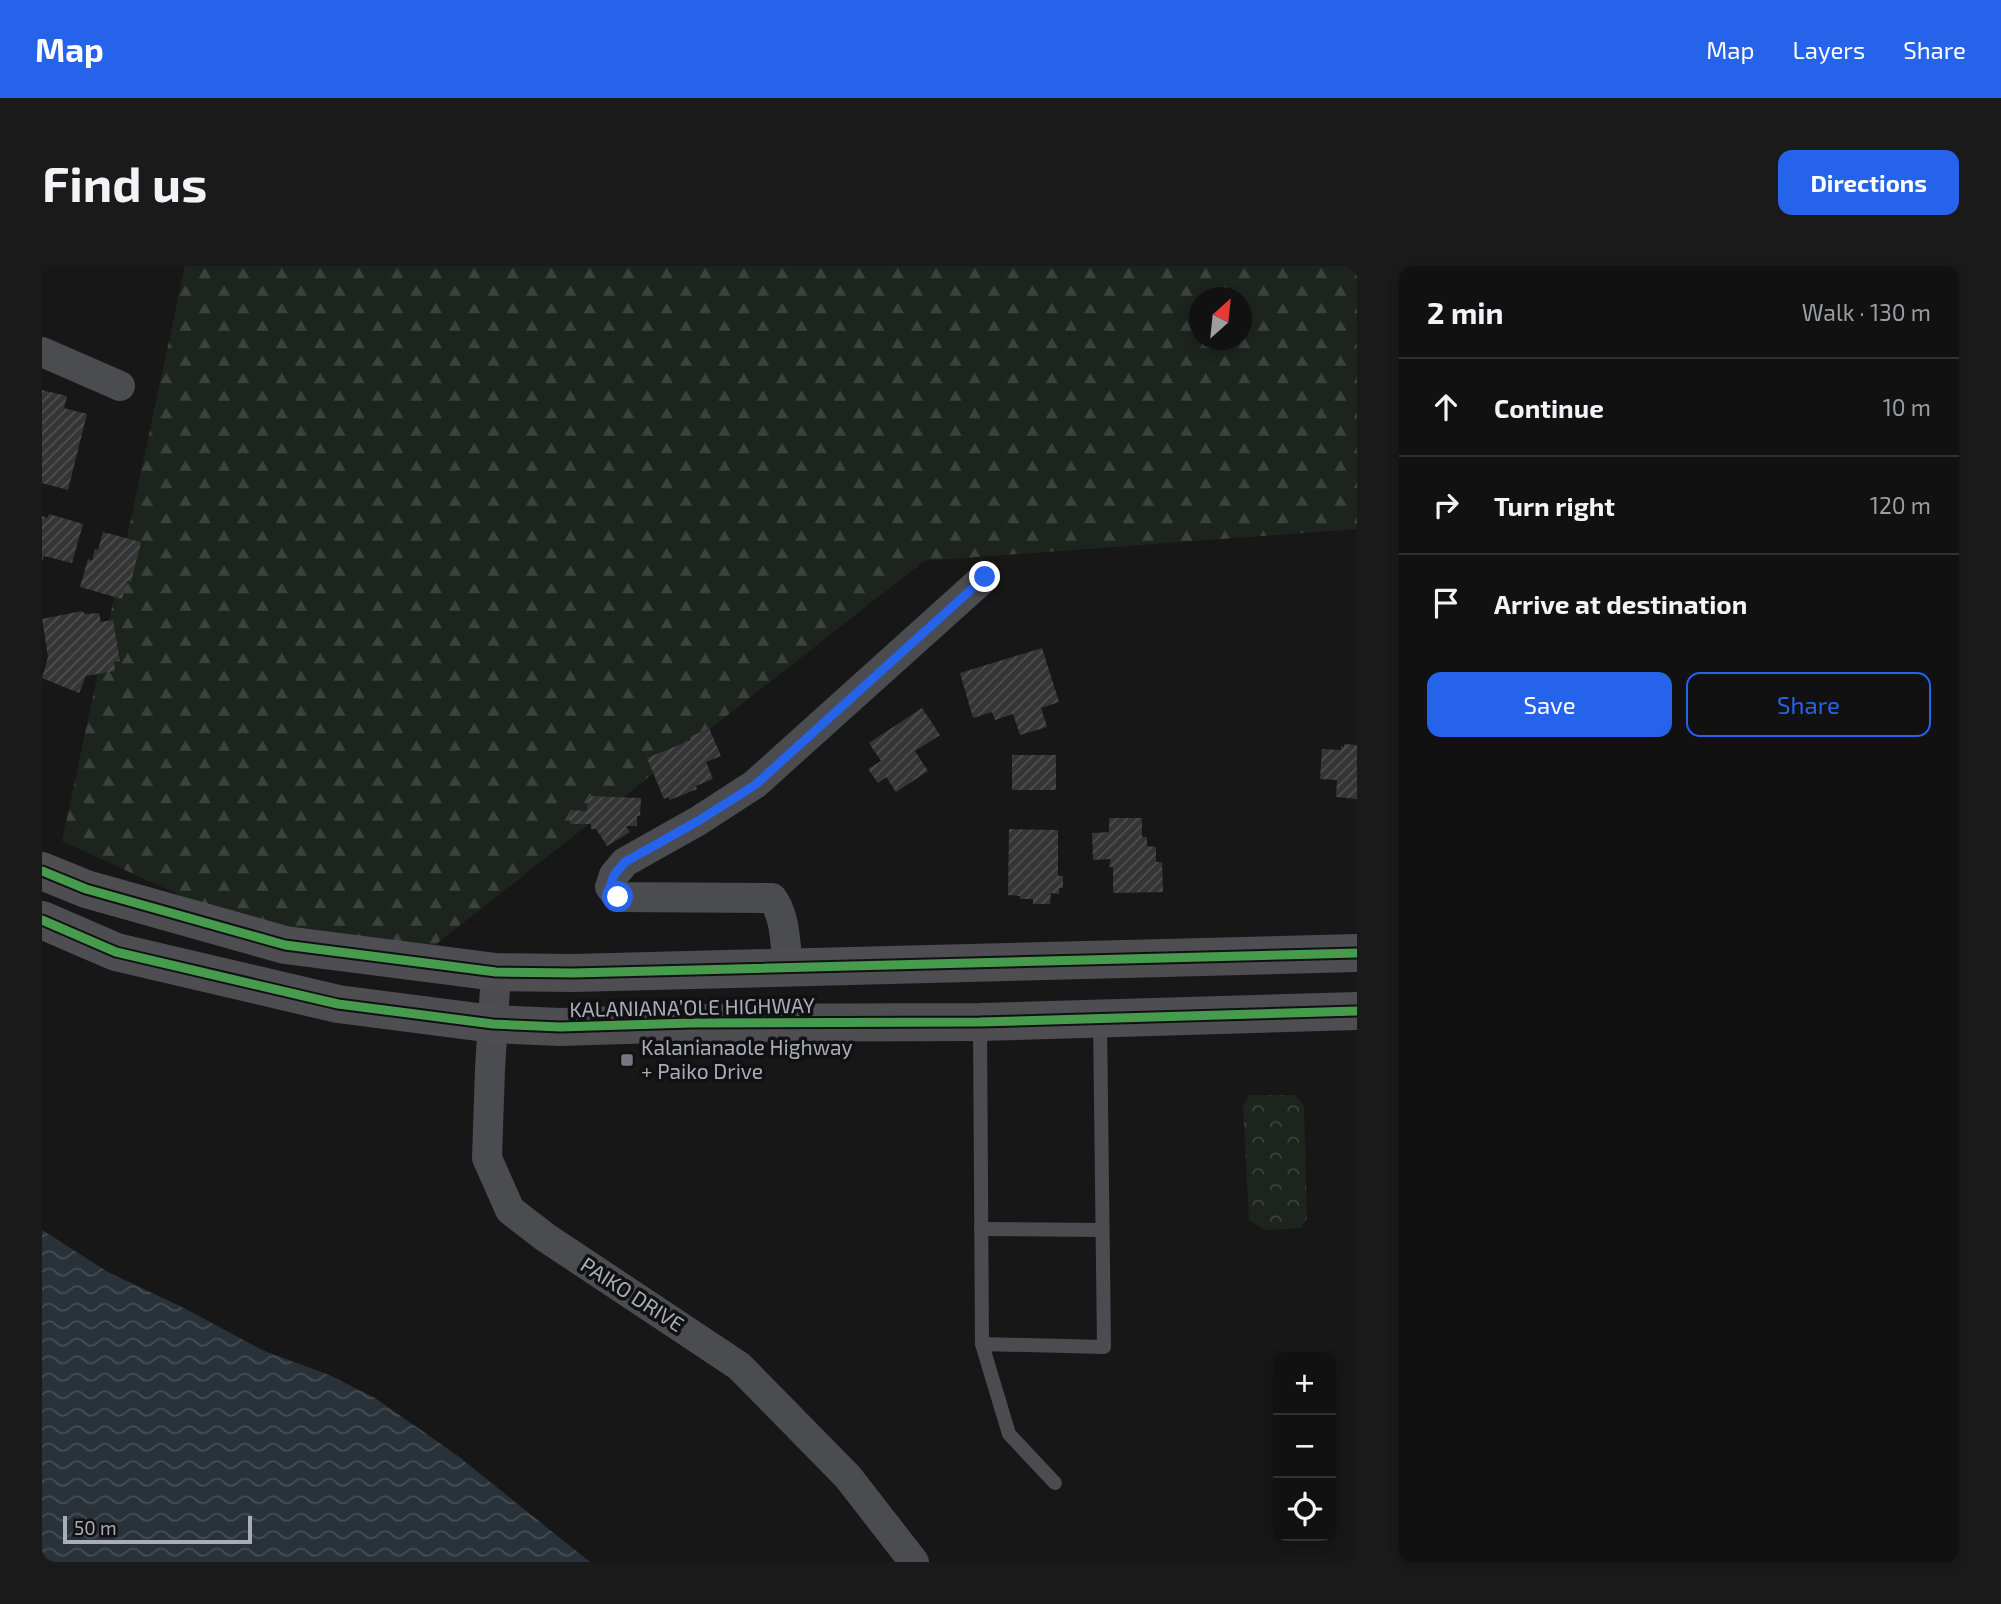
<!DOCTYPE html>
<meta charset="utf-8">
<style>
body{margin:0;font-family:"Exo 2",sans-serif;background:#1a1a1a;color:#f1f3f6}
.controls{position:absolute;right:21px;bottom:21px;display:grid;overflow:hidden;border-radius:14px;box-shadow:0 4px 10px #0003}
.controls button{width:63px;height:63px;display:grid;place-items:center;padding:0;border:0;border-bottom:2px solid #303131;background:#111;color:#f1f3f6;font:35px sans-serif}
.compass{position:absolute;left:1147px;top:21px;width:63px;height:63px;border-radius:50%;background:#111;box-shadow:0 4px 10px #0003;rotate:27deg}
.scale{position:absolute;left:21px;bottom:18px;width:189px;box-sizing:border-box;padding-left:7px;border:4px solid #a8adb8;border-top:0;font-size:19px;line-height:24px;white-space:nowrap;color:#a8adb8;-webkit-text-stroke:5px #111113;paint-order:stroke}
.stop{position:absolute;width:21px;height:21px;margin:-16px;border:5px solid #2563eb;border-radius:50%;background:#fff}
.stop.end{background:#2563eb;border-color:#fff;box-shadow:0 2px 7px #0008}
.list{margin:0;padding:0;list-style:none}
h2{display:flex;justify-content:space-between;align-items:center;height:91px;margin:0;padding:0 28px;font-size:30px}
h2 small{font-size:23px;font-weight:400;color:#9c9d9f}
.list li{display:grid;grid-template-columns:46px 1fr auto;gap:21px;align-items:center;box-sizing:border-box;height:98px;padding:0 28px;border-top:2px solid #303131}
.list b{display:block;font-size:26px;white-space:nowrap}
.list em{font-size:23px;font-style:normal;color:#9c9d9f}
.actions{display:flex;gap:14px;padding:21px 28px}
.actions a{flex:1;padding:16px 0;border:2px solid #2563eb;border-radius:14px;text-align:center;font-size:24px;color:#2563eb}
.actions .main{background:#2563eb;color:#fff}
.icon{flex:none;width:38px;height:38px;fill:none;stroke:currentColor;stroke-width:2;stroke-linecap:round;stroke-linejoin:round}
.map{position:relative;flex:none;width:1315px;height:1296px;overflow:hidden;border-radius:14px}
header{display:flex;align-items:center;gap:42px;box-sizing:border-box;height:98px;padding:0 35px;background:#2563eb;color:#fff}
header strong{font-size:33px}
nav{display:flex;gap:38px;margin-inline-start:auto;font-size:24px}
.intro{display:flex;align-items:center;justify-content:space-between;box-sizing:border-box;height:168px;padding:0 42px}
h1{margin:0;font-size:49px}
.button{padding:18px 32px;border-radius:14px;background:#2563eb;color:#fff;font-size:24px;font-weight:700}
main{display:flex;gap:42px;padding:0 42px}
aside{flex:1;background:#111;border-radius:14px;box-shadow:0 4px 10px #0003}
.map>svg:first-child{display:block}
.forest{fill:url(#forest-firs);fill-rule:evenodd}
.park{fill:url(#park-crowns)}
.water{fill:url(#water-waves)}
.building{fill:url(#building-hatch)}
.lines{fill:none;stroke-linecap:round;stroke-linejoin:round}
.service{stroke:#4b4c50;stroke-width:14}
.minor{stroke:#4b4c50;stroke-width:30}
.trunk{stroke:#4e4e52;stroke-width:38}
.cycleway-casing{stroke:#111113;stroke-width:13}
.cycleway{stroke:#469c4c;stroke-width:9}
.route{stroke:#2563eb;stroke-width:9}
.poi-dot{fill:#757880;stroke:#111113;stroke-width:2.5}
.labels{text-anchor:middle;stroke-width:7;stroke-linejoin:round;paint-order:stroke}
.street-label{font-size:21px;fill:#a8adb8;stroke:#111113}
.poi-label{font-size:21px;fill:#a8adb8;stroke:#111113;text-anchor:start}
</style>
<header>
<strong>Map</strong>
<nav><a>Map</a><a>Layers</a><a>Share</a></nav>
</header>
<div class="intro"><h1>Find us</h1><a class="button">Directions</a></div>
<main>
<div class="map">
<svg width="1315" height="1296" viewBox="0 0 1315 1296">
<defs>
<pattern id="forest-firs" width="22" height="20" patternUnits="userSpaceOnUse" patternTransform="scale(1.75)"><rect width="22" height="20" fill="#1d241e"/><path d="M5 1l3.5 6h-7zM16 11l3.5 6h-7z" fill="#3b413d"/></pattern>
<pattern id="park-crowns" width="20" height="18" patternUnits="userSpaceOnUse" patternTransform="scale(1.75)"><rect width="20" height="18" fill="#1d241e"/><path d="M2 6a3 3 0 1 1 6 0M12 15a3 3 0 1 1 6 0" fill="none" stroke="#3b413d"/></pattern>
<pattern id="water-waves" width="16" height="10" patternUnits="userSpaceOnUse" patternTransform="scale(1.75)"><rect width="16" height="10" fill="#2a3239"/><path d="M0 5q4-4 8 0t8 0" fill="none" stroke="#464d54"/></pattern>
<pattern id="building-hatch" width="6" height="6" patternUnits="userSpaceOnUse" patternTransform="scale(1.75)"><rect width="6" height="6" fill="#353536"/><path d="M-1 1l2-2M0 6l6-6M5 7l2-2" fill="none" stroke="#4f5051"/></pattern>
</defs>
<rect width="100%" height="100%" fill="#171717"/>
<path class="forest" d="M143 0H1315V263L882 295 389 682 211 663 20 575ZM1157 32H1199V74H1157Z"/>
<path class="park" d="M1208 829H1253L1262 840 1265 952 1259 962 1223 964 1207 954 1201 840Z"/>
<path class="water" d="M0 964 66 1006 142 1042 220 1084 287 1109 333 1132 416 1190 548 1296H0Z"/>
<g class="building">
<path d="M0 124 25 130 22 142 45 148 26 224 0 217Z"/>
<path d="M7 248 41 258 30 297 2 290 0 295V250L6 252Z"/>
<path d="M61 266 99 276 89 316 85 315 80 333 38 321 46 293 50 295 53 283 56 284Z"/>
<path d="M40 345 43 348 57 347 59 356 71 354 78 395 72 396 73 405 44 410 37 427 0 412 6 391 0 353Z"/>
<path d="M1000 382 1017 436 999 442 1005 461 978 469 971 448 953 454 950 446 931 452 918 407Z"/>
<path d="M880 442 898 469 873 485 886 505 854 526 844 511 836 517 826 503 839 495 827 477Z"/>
<path d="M667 462 679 490 664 496 671 513 654 520 655 523 628 534 626 531 622 533 605 492 649 474 648 471Z"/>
<path d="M1302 478 1315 479V533L1294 531 1295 514 1278 513 1280 483 1299 484V480L1302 481Z"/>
<rect x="970" y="489" width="44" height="35"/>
<path d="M546 530 599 532 598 550H595V560H584L588 566 565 580 554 563H549V558H528V544L545 545Z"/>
<path d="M1067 552H1100V571H1105V580L1114 581V596H1120L1121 626 1071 627V601H1067L1069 593 1051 594 1050 567 1067 566Z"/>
<path d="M967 563 1016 564V610H1021V622H1017V628L1009 627 1008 638H991V633H978V630L966 629Z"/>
</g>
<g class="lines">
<g class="service">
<path d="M938 757 940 1078 1062 1081 1058 753"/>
<path d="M939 963 1060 964"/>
<path d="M940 1078 967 1168 1013 1217"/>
</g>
<g class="minor">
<path d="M0 86 78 120"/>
<path d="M746 701C743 679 744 650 730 632L576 631 568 621 572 609 583 596 656 555 713 518 943 311"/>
<path d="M454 706 448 803 445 892 468 944 503 971 697 1100 806 1211 872 1296"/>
</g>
<g class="trunk">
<path d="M0 605 44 623 243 679 454 706 531 707 1315 687"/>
<path d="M0 654 74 686 296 738 451 758 518 761 649 757 938 756 1315 745"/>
</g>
<defs>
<g id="cycleway">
<path d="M0 605 44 623 243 679 454 706 531 707 1315 687"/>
<path d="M0 654 74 686 296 738 451 758 518 761 649 757 938 756 1315 745"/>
</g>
</defs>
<use href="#cycleway" class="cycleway-casing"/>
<use href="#cycleway" class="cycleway"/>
</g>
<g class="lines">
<path class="route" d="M576 631 568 621 572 609 583 596 656 555 713 519 943 311"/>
</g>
<rect class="poi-dot" x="578" y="787" width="14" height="14" rx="3.5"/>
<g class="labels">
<g class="street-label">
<text transform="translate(650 742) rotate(-1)" y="7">KALANIANA’OLE HIGHWAY</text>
<text transform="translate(590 1029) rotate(33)" y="7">PAIKO DRIVE</text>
</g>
<g class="poi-label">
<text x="599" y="789">Kalanianaole Highway<tspan x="599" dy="24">+ Paiko Drive</tspan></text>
</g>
</g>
</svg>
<div class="controls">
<button>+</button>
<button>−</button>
<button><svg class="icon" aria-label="locate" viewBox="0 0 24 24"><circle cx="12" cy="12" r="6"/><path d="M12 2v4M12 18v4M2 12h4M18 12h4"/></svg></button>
</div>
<svg class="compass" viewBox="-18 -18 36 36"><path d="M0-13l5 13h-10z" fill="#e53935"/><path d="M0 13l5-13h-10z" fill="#9c9d9f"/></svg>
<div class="scale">50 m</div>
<div class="stop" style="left:576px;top:631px"></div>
<div class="stop end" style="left:943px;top:311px"></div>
</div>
<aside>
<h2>2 min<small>Walk · 130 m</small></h2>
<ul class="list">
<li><svg class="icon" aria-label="ahead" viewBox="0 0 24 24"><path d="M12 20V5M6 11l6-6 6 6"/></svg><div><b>Continue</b></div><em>10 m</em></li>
<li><svg class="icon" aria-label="right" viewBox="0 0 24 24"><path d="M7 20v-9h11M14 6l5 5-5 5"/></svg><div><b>Turn right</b></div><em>120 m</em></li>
<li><svg class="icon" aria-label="arrive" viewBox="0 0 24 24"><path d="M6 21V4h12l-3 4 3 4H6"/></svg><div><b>Arrive at destination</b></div></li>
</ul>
<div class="actions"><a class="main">Save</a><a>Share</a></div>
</aside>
</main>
